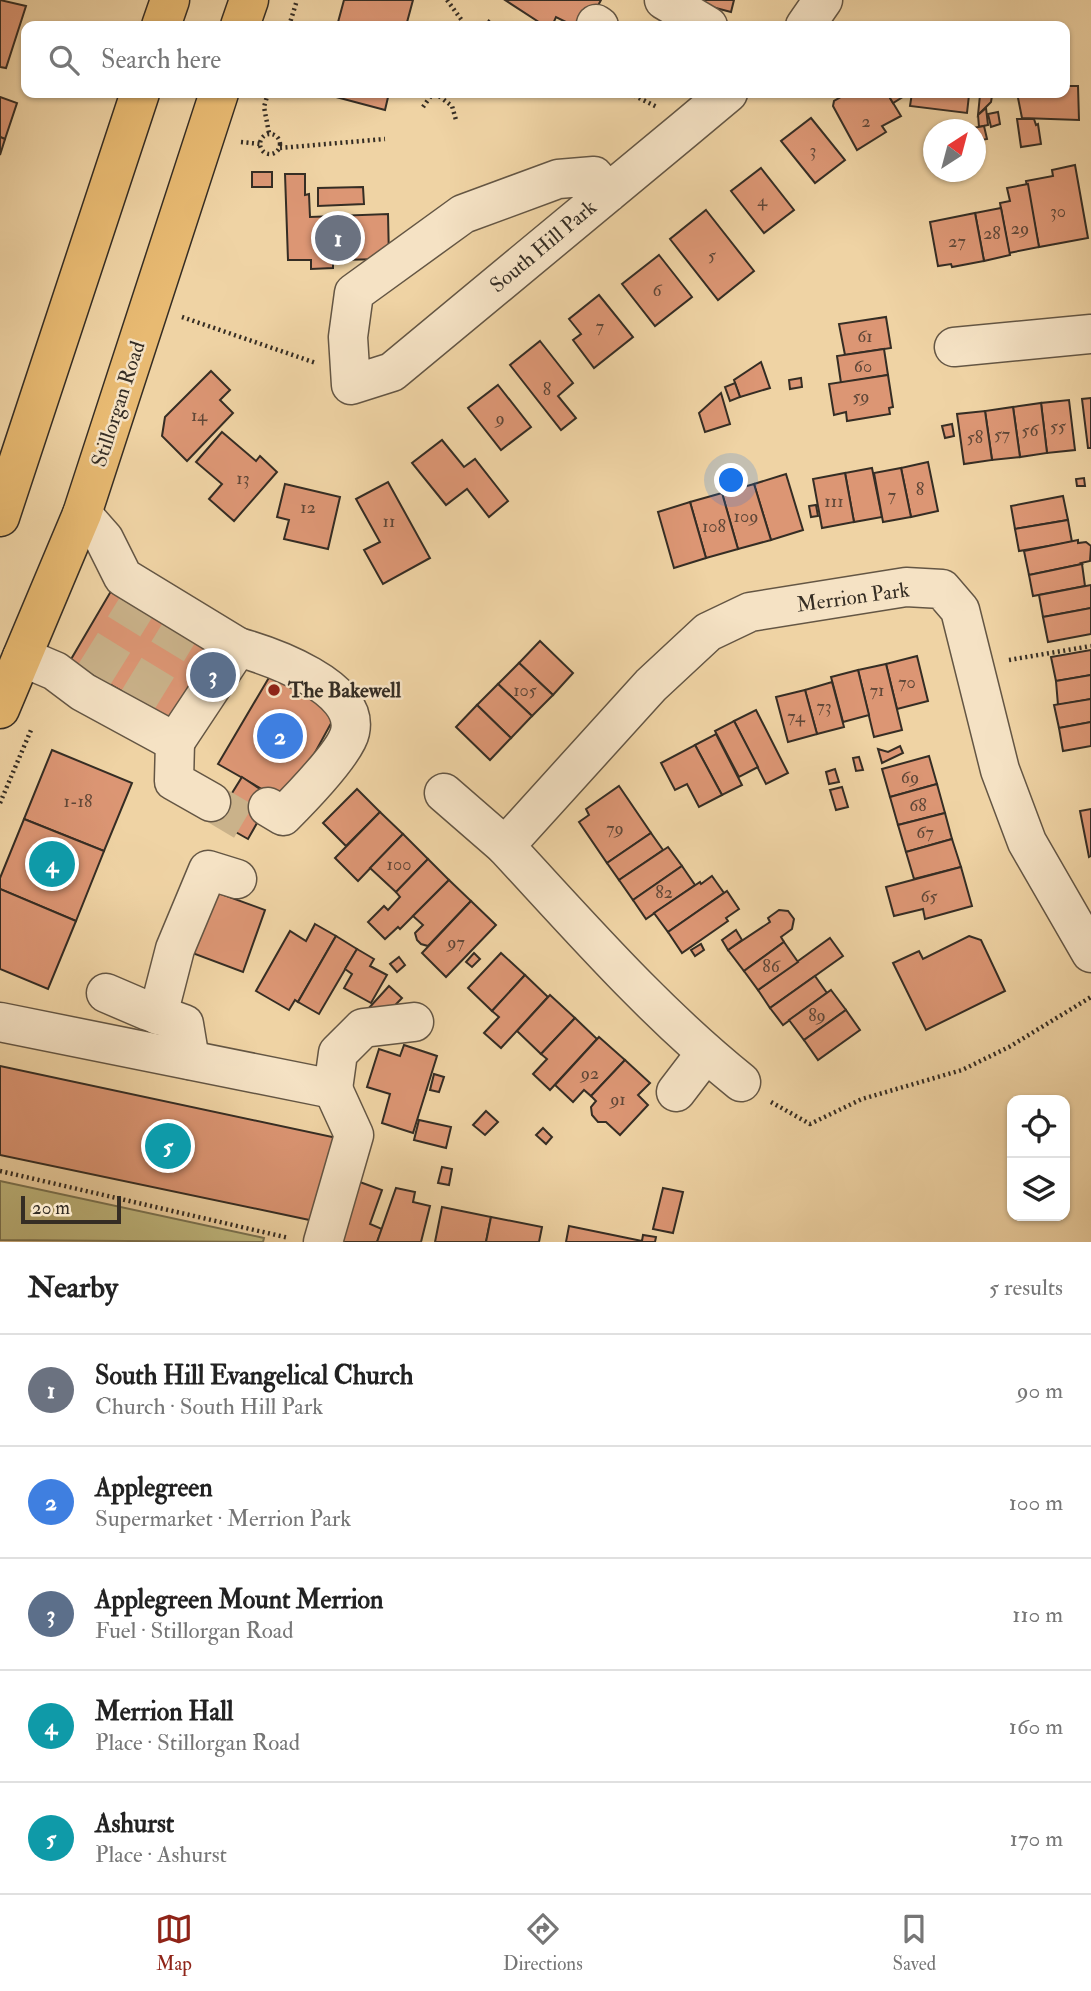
<!DOCTYPE html>
<meta charset="utf-8">
<style>
body{margin:0;font-family:"IM FELL Double Pica",serif;background:#f6f6f6;color:#222}
.controls{position:absolute;right:21px;bottom:21px;display:grid;overflow:hidden;border-radius:14px;box-shadow:0 2px 5px #0004}
.controls button{width:63px;height:63px;display:grid;place-items:center;padding:0;border:0;border-bottom:2px solid #e0e0e0;background:#fff;color:#222;font:35px sans-serif}
.compass{position:absolute;left:923px;top:119px;width:63px;height:63px;border-radius:50%;background:#fff;box-shadow:0 2px 5px #0004;rotate:36deg}
.scale{position:absolute;left:21px;bottom:18px;width:100px;box-sizing:border-box;padding-left:7px;border:4px solid #352d24;border-top:0;font-size:19px;line-height:24px;white-space:nowrap;color:#352d24;-webkit-text-stroke:5px #f5e2c4;paint-order:stroke}
.you{position:absolute;left:732px;top:481px;width:24px;height:24px;margin:-18px;border:5px solid #fff;border-radius:50%;background:#1a73e8;box-shadow:0 0 0 10px #1a73e833}
.badge{display:grid;place-items:center;width:46px;height:46px;border-radius:50%;background:#8f2418;color:#fff;font-size:23px;font-weight:700}
.pin{position:absolute;translate:-50% -50%;border:4px solid #fff;box-shadow:0 2px 7px #0006}
.list{margin:0;padding:0;list-style:none}
h2{display:flex;justify-content:space-between;align-items:center;height:91px;margin:0;padding:0 28px;font-size:30px}
h2 small{font-size:23px;font-weight:400;color:#767676}
.list li{display:grid;grid-template-columns:46px 1fr auto;gap:21px;align-items:center;box-sizing:border-box;height:112px;padding:0 28px;border-top:2px solid #e0e0e0}
.list b{display:block;font-size:26px;white-space:nowrap}
.list p{margin:0;font-size:23px;white-space:nowrap;color:#767676}
.list em{font-size:23px;font-style:normal;color:#767676}
.icon{flex:none;width:38px;height:38px;fill:none;stroke:currentColor;stroke-width:2;stroke-linecap:round;stroke-linejoin:round}
.map{position:relative;flex:none;width:1091px;height:1242px;overflow:hidden}
.search{position:absolute;background:#fff;box-shadow:0 2px 5px #0004;left:21px;right:21px;top:21px;height:77px;display:flex;align-items:center;gap:18px;box-sizing:border-box;padding:0 24px;border-radius:14px;color:#767676;font-size:26px}
.sheet{height:651px;background:#fff}
nav{display:flex;justify-content:space-around;align-items:center;box-sizing:border-box;height:98px;border-top:2px solid #e0e0e0;background:#fff;font-size:19px;color:#767676}
nav a{display:grid;justify-items:center;gap:4px}
nav .on{color:#8f2418}
.map>svg:first-child{display:block}
.green{fill:#c1ba80;stroke:#7b7452;stroke-width:2}
.building{fill:#dc9674;stroke:#352d24;stroke-width:2}
.lines{fill:none;stroke-linecap:round;stroke-linejoin:round}
.minor-tunnel{stroke:#cab28a;stroke-width:38;stroke-dasharray:38 19;stroke-linecap:butt}
.minor-casing{stroke:#645644;stroke-width:41}
.major-casing{stroke:#352d24;stroke-width:41}
.path{stroke:#352d24;stroke-width:4.5;stroke-dasharray:2 3.5;stroke-linecap:butt}
.minor{stroke:#f5e2c4;stroke-width:38}
.major{stroke:#e8ba72;stroke-width:38}
.poi-dot{fill:#8f2418;stroke:#f5e2c4;stroke-width:2.5}
.labels{text-anchor:middle;stroke-width:5;stroke-linejoin:round;paint-order:stroke}
.number-label{font-size:18px;fill:#5f4738}
.street-label{font-size:21px;fill:#352d24;stroke:#f5e2c4}
.poi-label{font-size:21px;font-weight:bold;fill:#352d24;stroke:#f5e2c4;text-anchor:start}
</style>
<div class="map">
<svg width="1091" height="1242" viewBox="0 0 1091 1242">
<rect width="100%" height="100%" fill="#efd3a4"/>
<filter id="stains"><feTurbulence type="fractalNoise" baseFrequency=".00286" numOctaves="4"/><feColorMatrix values="0 0 0 0 .2 0 0 0 0 .09 0 0 0 0 .02 0 0 0 .5 -.17"/></filter>
<radialGradient id="worn" r=".72"><stop offset=".6" stop-color="#630" stop-opacity="0"/><stop offset="1" stop-color="#630" stop-opacity=".3"/></radialGradient>
<path class="green" d="M0 1181 264 1238 263 1242 0 1240Z"/>
<g class="building">
<path d="M0 0 26 6 6 68 0 67Z"/>
<path d="M344 0H413L406 26H337Z"/>
<path d="M505 0H601L587 26H574L556 17 552 26H545Z"/>
<path d="M694 0H734L731 12 693 2Z"/>
<path d="M1065 86H1078L1079 120 1022 118 1017 93H1065Z"/>
<path d="M321 93H389L385 110Z"/>
<path d="M848 93H887L901 116 882 126 886 132 857 150 833 106 834 101Z"/>
<path d="M887 93H905L906 95 893 103Z"/>
<path d="M912 93H974V95H969L967 113 910 106Z"/>
<path d="M980 95 992 96 991 102 978 115Z"/>
<path d="M0 97 17 103 5 139 0 137Z"/>
<path d="M986 108 988 125 979 127 978 115Z"/>
<path d="M998 112 1000 124 991 127 988 114Z"/>
<path d="M811 118 845 160 815 183 781 141Z"/>
<path d="M1017 119H1034L1036 125 1038 124 1041 144 1021 147Z"/>
<path d="M984 126 987 139 976 141V130L973 128Z"/>
<path d="M0 137 5 139 0 155Z"/>
<path d="M1075 165 1088 238 1039 247 1026 181 1053 176 1052 170Z"/>
<path d="M761 168 794 210 764 233 731 191Z"/>
<rect x="252" y="172" width="20" height="15"/>
<path d="M285 174H305V195L309 194 310 217 388 214 389 259 333 260V268L311 269V260H288Z"/>
<path d="M1028 184 1039 247 1009 253 1000 203 1010 201 1007 188Z"/>
<path d="M363 187 364 204 318 206V188Z"/>
<path d="M1001 208 1010 255 984 261 975 213Z"/>
<path d="M706 210 754 271 718 300 670 239Z"/>
<path d="M975 213 984 261 952 267 951 264 938 266 930 222Z"/>
<path d="M659 255 692 297 655 326 622 284Z"/>
<path d="M599 295 633 337 594 368 573 340 581 334 569 319Z"/>
<path d="M886 317 891 348 845 355 839 324Z"/>
<path d="M540 341 573 383 558 396 576 418 561 430 510 365Z"/>
<path d="M884 349 888 375 841 383 837 356Z"/>
<path d="M761 362 770 388 740 397 734 380Z"/>
<path d="M211 371 230 390 220 400 233 413 187 461 162 436 165 417Z"/>
<path d="M888 375 893 407 889 408 890 414 847 421 846 412 834 415 829 384Z"/>
<path d="M801 378 802 387 790 389 789 380Z"/>
<path d="M735 383 740 397 730 401 725 387Z"/>
<path d="M498 385 531 427 501 450 468 408Z"/>
<path d="M721 393 730 424 705 432 699 413Z"/>
<path d="M1091 398V448H1088L1082 399Z"/>
<path d="M1069 400 1075 450 1047 453 1041 403Z"/>
<path d="M1041 403 1047 453 1020 457 1013 407Z"/>
<path d="M1013 407 1020 457 992 460 985 411Z"/>
<path d="M985 411 992 460 964 464 957 414Z"/>
<path d="M952 424 954 436 945 438 942 426Z"/>
<path d="M222 432 256 461 260 456 277 472 234 521 209 499 222 484 196 462Z"/>
<path d="M442 440 464 467 475 459 508 501 489 517 467 489 446 505 412 463Z"/>
<path d="M928 462 938 511 911 517 901 468Z"/>
<path d="M872 468 882 517 854 522 845 473Z"/>
<path d="M901 468 911 517 883 522 874 473Z"/>
<path d="M845 473 854 522 822 528 813 479Z"/>
<path d="M786 474 803 530 771 540 754 484Z"/>
<path d="M1084 478 1085 486H1077L1076 479Z"/>
<path d="M388 482 430 558 383 584 364 550 380 542 356 499Z"/>
<path d="M285 484 340 497 328 549 284 539 289 520 277 517Z"/>
<path d="M754 484 771 540 738 549 722 493Z"/>
<path d="M722 493 738 549 706 558 690 502Z"/>
<path d="M1063 496 1068 520 1015 529 1011 506Z"/>
<path d="M690 502 706 558 674 568 658 512Z"/>
<path d="M816 505 818 516 811 517 809 506Z"/>
<path d="M1068 520 1072 542 1019 551 1015 529Z"/>
<path d="M1078 540V543L1086 542 1091 546 1090 561 1081 563 1082 564 1029 575 1024 551Z"/>
<path d="M1082 564 1085 586 1033 596 1029 575Z"/>
<path d="M1091 585V608L1043 617 1039 595Z"/>
<path d="M114 586 214 644 170 719 70 661Z"/>
<path d="M1091 608V634L1048 642 1043 617Z"/>
<path d="M540 641 573 673 553 695 519 663Z"/>
<path d="M1091 650V675L1056 681 1051 657Z"/>
<path d="M917 656 928 701 897 709 886 664Z"/>
<path d="M519 663 553 695 532 716 498 684Z"/>
<path d="M886 664 902 730 874 737 858 670Z"/>
<path d="M274 669 340 707 289 800H281L218 764Z"/>
<path d="M858 670 869 715 843 722 831 677Z"/>
<path d="M1091 675V699L1058 705 1056 681Z"/>
<path d="M832 682 844 727 817 734 805 690Z"/>
<path d="M498 684 532 716 511 738 477 705Z"/>
<path d="M805 690 817 734 788 742 776 697Z"/>
<path d="M1091 699V722L1059 728 1054 705Z"/>
<path d="M477 705 511 738 490 760 456 727Z"/>
<path d="M756 710 788 773 766 784 734 721Z"/>
<path d="M734 721 758 767 739 777 715 731Z"/>
<path d="M1091 722V746L1063 751 1059 728Z"/>
<path d="M716 734 742 785 722 795 695 745Z"/>
<path d="M695 745 722 795 699 807 687 784 675 790 661 763Z"/>
<path d="M900 746 903 753 882 763 878 749 888 752Z"/>
<path d="M52 750 132 783 104 851 24 819Z"/>
<path d="M929 756 937 784 890 797 882 769Z"/>
<path d="M859 757 863 770 856 771 853 758Z"/>
<path d="M835 769 839 782 829 784 826 772Z"/>
<path d="M242 777 272 797 261 816 229 798Z"/>
<path d="M937 784 945 813 898 825 890 797Z"/>
<path d="M619 786 651 833 607 863 579 822 589 815 586 809Z"/>
<path d="M842 787 848 807 836 810 830 790Z"/>
<path d="M357 789 380 812 346 846 323 823Z"/>
<path d="M217 791 261 816 248 839 204 814Z"/>
<path d="M1091 809V856L1089 857 1080 811Z"/>
<path d="M380 812 403 834 358 881 335 858Z"/>
<path d="M945 813 952 839 906 852 898 825Z"/>
<path d="M24 819 104 851 76 921 0 889V878Z"/>
<path d="M651 833 663 850 619 880 607 863Z"/>
<path d="M403 834 428 859 396 892 370 868Z"/>
<path d="M952 839 961 867 914 879 906 852Z"/>
<path d="M668 847 682 866 633 900 619 880Z"/>
<path d="M428 859 449 880 400 929 398 927 385 939 368 922 384 906 388 910 400 897 396 892Z"/>
<path d="M682 866 695 885 646 919 633 900Z"/>
<path d="M961 867 972 906 925 919 923 909 894 916 886 887Z"/>
<path d="M712 876 724 893 668 932 654 913 700 882 701 884Z"/>
<path d="M449 880 471 901 428 946 421 944 417 940 415 933 423 925 413 916Z"/>
<path d="M0 889 76 921 48 989 0 969Z"/>
<path d="M210 890 265 910 243 972 187 951Z"/>
<path d="M727 891 739 909 726 918 728 921 682 953 668 932Z"/>
<path d="M471 901 496 925 446 977 422 953Z"/>
<path d="M779 910 788 911 794 919 792 929 781 937 784 942 744 971 728 950 770 922 768 918Z"/>
<path d="M315 924 336 936 298 1002 295 1000 289 1010 256 991 290 931 306 941Z"/>
<path d="M736 930 742 940 728 950 722 940Z"/>
<path d="M336 936 357 949 319 1014 298 1002Z"/>
<path d="M969 936 981 940 1005 991 926 1030 893 963 919 951 923 959Z"/>
<path d="M830 938 843 956 770 1008 758 990Z"/>
<path d="M784 942 798 962 758 990 744 971Z"/>
<path d="M701 944 704 950 695 956 691 950Z"/>
<path d="M357 949 374 959 370 966 387 975 371 1003 344 988 352 974 345 969Z"/>
<path d="M474 953 480 959 472 967 466 962Z"/>
<path d="M501 953 525 975 492 1011 468 988Z"/>
<path d="M399 957 405 965 397 972 390 964Z"/>
<path d="M525 975 548 997 501 1048 484 1033 499 1017 492 1011Z"/>
<path d="M815 976 827 993 783 1025 770 1008Z"/>
<path d="M389 986 402 998 380 1021 368 1009Z"/>
<path d="M831 990 846 1010 804 1040 789 1020Z"/>
<path d="M550 995 575 1018 541 1054 517 1031Z"/>
<path d="M846 1010 860 1030 818 1060 804 1040Z"/>
<path d="M575 1018 597 1039 550 1090 533 1074 547 1059 541 1054Z"/>
<path d="M599 1037 625 1060 591 1096 584 1090 573 1102 555 1085Z"/>
<path d="M404 1045 437 1056 413 1133 382 1123 390 1094 367 1087 379 1049 400 1056Z"/>
<path d="M625 1060 650 1083 638 1095 648 1105 620 1135 606 1122H598L592 1115 591 1107 596 1101 591 1096Z"/>
<path d="M0 1066 337 1138 319 1222 0 1155Z"/>
<path d="M434 1074 444 1077 439 1092 430 1090Z"/>
<path d="M486 1111 498 1122 485 1135 473 1125Z"/>
<path d="M419 1120 451 1127 446 1148 414 1140Z"/>
<path d="M543 1128 552 1137 546 1144 536 1135Z"/>
<path d="M442 1167 452 1169 449 1185 438 1183Z"/>
<path d="M357 1181 382 1190 370 1224 382 1229 377 1242H335Z"/>
<path d="M396 1188 415 1192 413 1202 430 1206 421 1242H377Z"/>
<path d="M663 1188 683 1192 673 1233 653 1229Z"/>
<path d="M442 1207 491 1217 486 1242H435Z"/>
<path d="M491 1217 542 1227 539 1242H486Z"/>
<path d="M569 1226 642 1241 643 1235 656 1237 655 1242H566Z"/>
</g>
<g class="lines">
<g class="minor-tunnel">
<path d="M94 675 140 601"/>
<path d="M138 700 183 626"/>
<path d="M211 802 255 828"/>
</g>
<defs>
<g id="minor">
<path d="M664 0 708 26"/>
<path d="M596 24 599 26"/>
<path d="M805 26 823 0"/>
<path d="M608 193 594 176 558 179 463 214 354 293 348 337 351 385 392 372 685 129 728 93"/>
<path d="M954 347 1091 334"/>
<path d="M238 647C270 656 360 687 350 732 346 752 299 800 283 816L268 807"/>
<path d="M22 657 55 671 83 692 175 742 238 647 123 577 104 539 82 514"/>
<path d="M175 742 174 781 211 802"/>
<path d="M444 793 505 846"/>
<path d="M106 993 148 1011 184 1024 190 1060"/>
<path d="M158 1015 175 949 208 870 237 879"/>
<path d="M0 1022 333 1089"/>
<path d="M741 1082C654 1012 581 928 505 846L651 685 708 632 750 612 906 587 942 589 960 610 1000 770 1027 842 1091 953"/>
<path d="M333 1089 338 1053 363 1028 414 1022"/>
<path d="M676 1092 705 1054"/>
<path d="M323 1242 354 1135 333 1089"/>
</g>
<g id="major">
<path d="M161 26 170 0"/>
<path d="M240 26 249 0"/>
<path d="M0 517 140 93"/>
<path d="M0 709 82 514 219 93"/>
</g>
</defs>
<use href="#minor" class="minor-casing"/>
<use href="#major" class="major-casing"/>
<g class="path">
<path d="M447 0 466 26"/>
<path d="M289 26 297 0"/>
<path d="M485 26 492 19"/>
<path d="M268 93 264 107 269 133"/>
<path d="M435 93 452 106 456 120"/>
<path d="M629 93 657 107"/>
<path d="M423 107 433 93"/>
<circle cx="270" cy="144" r="10"/>
<path d="M241 142 260 144"/>
<path d="M280 148 385 139"/>
<path d="M182 317 316 363"/>
<path d="M1009 660 1091 646"/>
<path d="M0 803 31 730"/>
<path d="M771 1102 810 1124 862 1099 962 1070 1009 1047 1091 997"/>
<path d="M0 1171 289 1238"/>
</g>
<use href="#minor" class="minor"/>
<use href="#major" class="major"/>
</g>
<circle class="poi-dot" cx="274" cy="690" r="7"/>
<g class="labels">
<g class="number-label">
<text x="866" y="127">2</text>
<text x="813" y="156">3</text>
<text x="762" y="206">4</text>
<text x="1058" y="217">30</text>
<text x="1020" y="234">29</text>
<text x="992" y="239">28</text>
<text x="957" y="247">27</text>
<text x="712" y="261">5</text>
<text x="657" y="296">6</text>
<text x="600" y="332">7</text>
<text x="865" y="342">61</text>
<text x="863" y="372">60</text>
<text x="547" y="395">8</text>
<text x="861" y="402">59</text>
<text x="199" y="421">14</text>
<text x="500" y="424">9</text>
<text x="1058" y="432">55</text>
<text x="1030" y="436">56</text>
<text x="1002" y="440">57</text>
<text x="975" y="443">58</text>
<text x="243" y="484">13</text>
<text x="920" y="495">8</text>
<text x="892" y="501">7</text>
<text x="834" y="507">111</text>
<text x="308" y="513">12</text>
<text x="746" y="522">109</text>
<text x="389" y="527">11</text>
<text x="714" y="532">108</text>
<text x="907" y="688">70</text>
<text x="525" y="696">105</text>
<text x="877" y="696">71</text>
<text x="824" y="712">73</text>
<text x="796" y="722">74</text>
<text x="910" y="783">69</text>
<text x="78" y="807">1-18</text>
<text x="918" y="811">68</text>
<text x="615" y="834">79</text>
<text x="925" y="838">67</text>
<text x="399" y="870">100</text>
<text x="664" y="898">82</text>
<text x="929" y="902">65</text>
<text x="456" y="948">97</text>
<text x="771" y="972">86</text>
<text x="817" y="1021">89</text>
<text x="590" y="1079">92</text>
<text x="618" y="1105">91</text>
</g>
<g class="street-label">
<text transform="translate(543 246) rotate(-40)" y="7">South Hill Park</text>
<text transform="translate(118 404) rotate(-72)" y="7">Stillorgan Road</text>
<text transform="translate(853 597) rotate(-8)" y="7">Merrion Park</text>
</g>
<g class="poi-label">
<text x="288" y="697">The Bakewell</text>
</g>
</g>
<rect width="100%" height="100%" filter="url(#stains)"/>
<rect width="100%" height="100%" fill="url(#worn)"/>
</svg>
<div class="controls">
<button><svg class="icon" aria-label="locate" viewBox="0 0 24 24"><circle cx="12" cy="12" r="6"/><path d="M12 2v4M12 18v4M2 12h4M18 12h4"/></svg></button>
<button><svg class="icon" aria-label="layers" viewBox="0 0 24 24"><path d="M12 4l9 5-9 5-9-5zM3 14l9 5 9-5"/></svg></button>
</div>
<svg class="compass" viewBox="-18 -18 36 36"><path d="M0-13l5 13h-10z" fill="#e53935"/><path d="M0 13l5-13h-10z" fill="#767676"/></svg>
<div class="scale">20 m</div>
<div class="you"></div>
<div class="pin badge" style="left:338px;top:238px;background:#6b7280">1</div>
<div class="pin badge" style="left:280px;top:736px;background:#3f7fe0">2</div>
<div class="pin badge" style="left:213px;top:675px;background:#5c6f8a">3</div>
<div class="pin badge" style="left:52px;top:864px;background:#0f9aa8">4</div>
<div class="pin badge" style="left:168px;top:1146px;background:#0f9aa8">5</div>
<div class="search"><svg class="icon" aria-label="search" viewBox="0 0 24 24"><circle cx="10" cy="10" r="6"/><path d="M15 15l6 6"/></svg>Search here</div>
</div>
<section class="sheet">
<h2>Nearby<small>5 results</small></h2>
<ul class="list">
<li><span class="badge" style="background:#6b7280">1</span><div><b>South Hill Evangelical Church</b><p>Church · South Hill Park</p></div><em>90 m</em></li>
<li><span class="badge" style="background:#3f7fe0">2</span><div><b>Applegreen</b><p>Supermarket · Merrion Park</p></div><em>100 m</em></li>
<li><span class="badge" style="background:#5c6f8a">3</span><div><b>Applegreen Mount Merrion</b><p>Fuel · Stillorgan Road</p></div><em>110 m</em></li>
<li><span class="badge" style="background:#0f9aa8">4</span><div><b>Merrion Hall</b><p>Place · Stillorgan Road</p></div><em>160 m</em></li>
<li><span class="badge" style="background:#0f9aa8">5</span><div><b>Ashurst</b><p>Place · Ashurst</p></div><em>170 m</em></li>
</ul>
</section>
<nav>
<a class="on"><svg class="icon" aria-label="map" viewBox="0 0 24 24"><path d="M3 6l6-2 6 2 6-2v14l-6 2-6-2-6 2zM9 4v14M15 6v14"/></svg>Map</a>
<a><svg class="icon" aria-label="directions" viewBox="0 0 24 24"><path d="M12 3l9 9-9 9-9-9zM9 14v-3h6M13 9l2 2-2 2"/></svg>Directions</a>
<a><svg class="icon" aria-label="saved" viewBox="0 0 24 24"><path d="M7 4h10v16l-5-4-5 4z"/></svg>Saved</a>
</nav>
